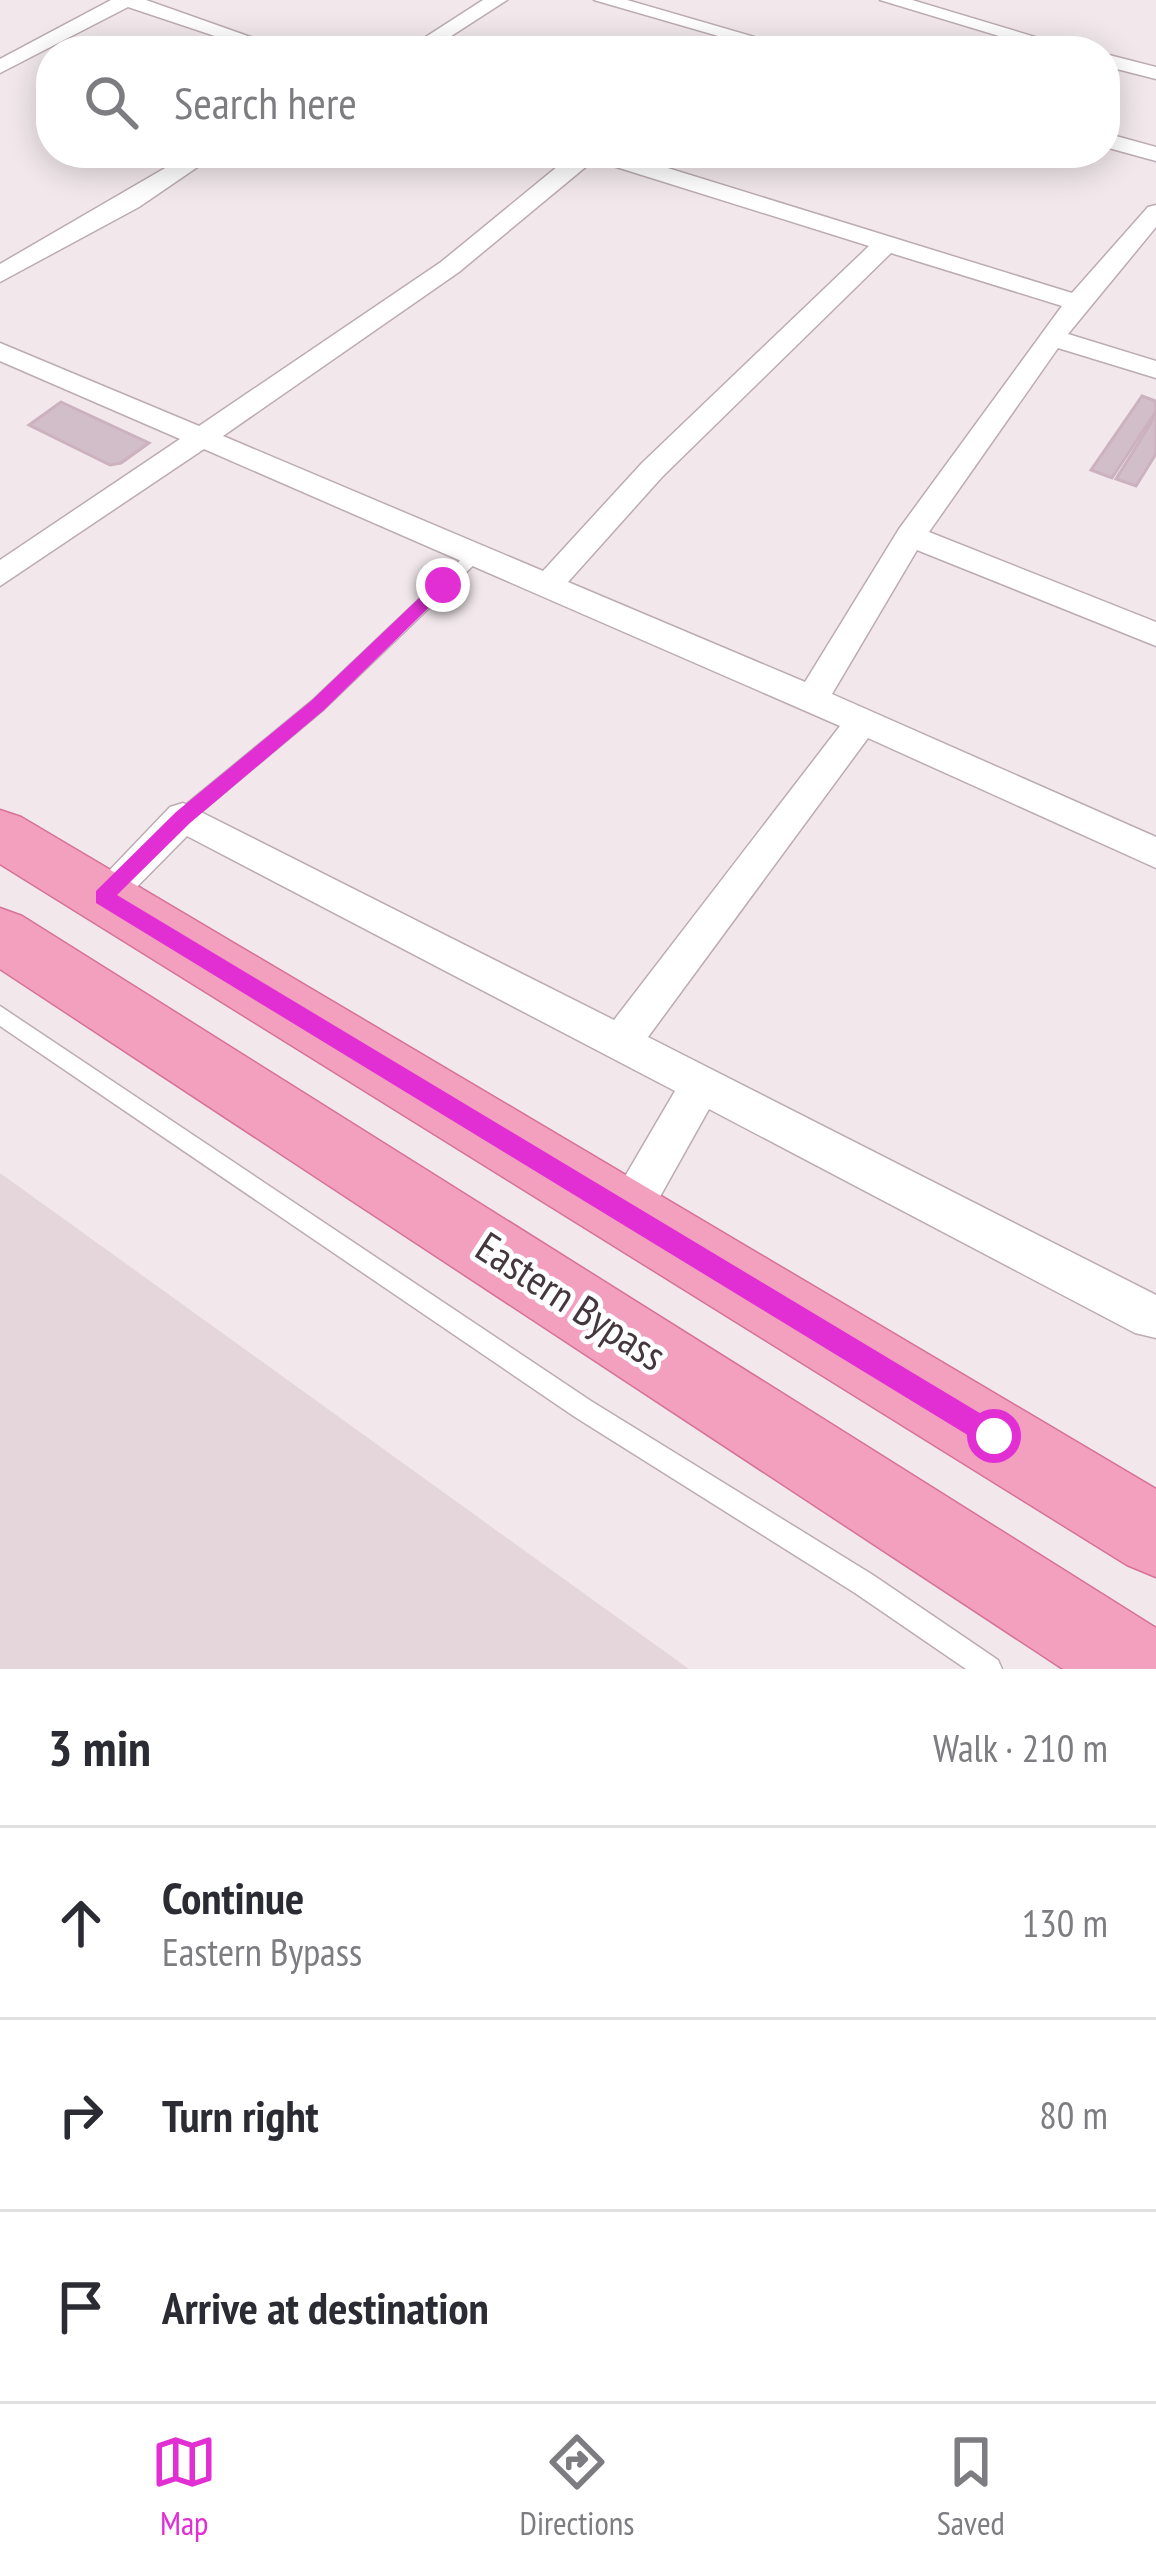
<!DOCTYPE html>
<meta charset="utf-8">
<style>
body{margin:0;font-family:"PT Sans Narrow",sans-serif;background:#f7f7f7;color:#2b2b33}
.stop{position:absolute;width:36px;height:36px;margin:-27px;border:9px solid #e12fd4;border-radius:50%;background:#fff}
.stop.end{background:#e12fd4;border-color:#fff;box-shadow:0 3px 12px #0008}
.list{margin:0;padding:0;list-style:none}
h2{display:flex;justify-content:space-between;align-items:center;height:156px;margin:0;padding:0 48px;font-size:51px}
h2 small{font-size:39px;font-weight:400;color:#7c7c81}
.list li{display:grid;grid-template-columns:78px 1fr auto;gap:36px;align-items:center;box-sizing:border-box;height:192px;padding:0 48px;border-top:3px solid #e1e1e2}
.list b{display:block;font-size:45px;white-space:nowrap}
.list p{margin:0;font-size:39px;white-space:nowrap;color:#7c7c81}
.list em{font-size:39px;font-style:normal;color:#7c7c81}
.icon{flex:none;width:66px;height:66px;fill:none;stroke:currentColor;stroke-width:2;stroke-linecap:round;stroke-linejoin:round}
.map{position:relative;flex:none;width:1156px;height:1669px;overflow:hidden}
.search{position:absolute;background:#fff;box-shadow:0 6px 30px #0003;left:36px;right:36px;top:36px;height:132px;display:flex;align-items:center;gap:30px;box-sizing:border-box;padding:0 42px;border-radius:48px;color:#7c7c81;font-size:45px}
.sheet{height:732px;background:#fff}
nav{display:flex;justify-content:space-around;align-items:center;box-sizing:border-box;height:168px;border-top:3px solid #e1e1e2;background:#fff;font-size:33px;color:#7c7c81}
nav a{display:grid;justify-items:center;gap:6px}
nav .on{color:#e12fd4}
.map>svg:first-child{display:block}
.residential{fill:#e5d6dc}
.building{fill:#d2bec8;stroke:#ccb2be;stroke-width:3}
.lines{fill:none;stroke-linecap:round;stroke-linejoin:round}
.service-casing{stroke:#bcabb3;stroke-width:3}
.minor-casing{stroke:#bcabb3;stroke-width:3}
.primary-casing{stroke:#d67298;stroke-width:3}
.service{fill:#fff;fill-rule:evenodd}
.minor{fill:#fff;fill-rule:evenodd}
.primary{fill:#f3a0be;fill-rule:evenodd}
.route{fill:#e12fd4}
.labels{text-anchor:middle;stroke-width:10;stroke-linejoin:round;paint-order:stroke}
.near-street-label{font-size:42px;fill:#44373d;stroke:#fff}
</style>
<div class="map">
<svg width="1156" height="1669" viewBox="0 0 1156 1669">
<rect width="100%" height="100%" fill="#f2e8ec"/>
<path class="residential" d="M0 1173 689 1669H0Z"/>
<g class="building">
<path d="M1142 396 1156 401V411L1112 478 1091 470Z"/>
<path d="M61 402 149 443 121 463 110 465 29 425Z"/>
<path d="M1156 415V454L1136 486 1116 479Z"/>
</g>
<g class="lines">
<defs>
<g id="service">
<path d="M475 550 483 555 480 559 324 709 189 822H177L174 817 177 812 312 701 470 551Z"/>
<path d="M0 1006 591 1401 873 1575 998 1660 1002 1669H966L855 1593 575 1417 0 1026Z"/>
</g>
<g id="minor">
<path d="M111 0H146L290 51H260L128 7 0 73V59Z"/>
<path d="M483 0H507L428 51H404Z"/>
<path d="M594 0H627L803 51H770Z"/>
<path d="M880 0H912L1082 51H1049Z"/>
<path d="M1105 54 1156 67V79L1105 66Z"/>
<path d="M1105 133 1156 147V161L1105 147Z"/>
<path d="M191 153H218L139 207 0 282V264Z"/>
<path d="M574 153H619L1072 293 1148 207 1156 205V227L1068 334 1156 361V378L1058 348 929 532 1156 622V646L917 550 832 694 1156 837V868L868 738 648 1037 1156 1295V1338L1135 1333 709 1109 643 1227 628 1233 613 1227 606 1212 613 1197 675 1091 187 836 116 908 103 912 90 908 84 897 170 807 183 803 614 1020 840 726 204 449 0 586V560L180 439 0 361V343L199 426 441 262ZM594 160 869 246 642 463 543 571 223 436 459 272ZM891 253 1062 306 899 529 805 682 568 582 662 477Z"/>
</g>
<g id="primary">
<path d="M0 810 21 817 1156 1489V1577L1127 1565 0 864Z"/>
<path d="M0 908 22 916 1156 1628V1669H1063L0 969Z"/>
</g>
</defs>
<use href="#service" class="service-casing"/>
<use href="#minor" class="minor-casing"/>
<use href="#primary" class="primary-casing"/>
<use href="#service" class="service"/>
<use href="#minor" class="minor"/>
<use href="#primary" class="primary"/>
</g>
<path class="route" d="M437 581 452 585 324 710 190 823 117 895 1003 1427 1007 1436 1003 1445 994 1449 984 1445 96 903V891L176 812 311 701Z"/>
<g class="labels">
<g class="near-street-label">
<text transform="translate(571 1301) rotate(33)" y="15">Eastern Bypass</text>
</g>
</g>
</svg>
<div class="stop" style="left:994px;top:1436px"></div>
<div class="stop end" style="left:443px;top:585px"></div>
<div class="search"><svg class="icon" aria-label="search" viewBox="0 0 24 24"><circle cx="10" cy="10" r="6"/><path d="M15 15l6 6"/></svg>Search here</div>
</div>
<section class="sheet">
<h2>3 min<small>Walk · 210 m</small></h2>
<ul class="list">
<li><svg class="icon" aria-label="ahead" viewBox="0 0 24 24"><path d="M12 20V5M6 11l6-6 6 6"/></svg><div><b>Continue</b><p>Eastern Bypass</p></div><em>130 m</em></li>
<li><svg class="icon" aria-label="right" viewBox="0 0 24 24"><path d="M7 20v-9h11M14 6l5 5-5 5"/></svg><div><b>Turn right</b></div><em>80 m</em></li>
<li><svg class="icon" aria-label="arrive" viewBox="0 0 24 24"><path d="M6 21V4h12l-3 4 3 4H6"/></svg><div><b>Arrive at destination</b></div></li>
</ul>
</section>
<nav>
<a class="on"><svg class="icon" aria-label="map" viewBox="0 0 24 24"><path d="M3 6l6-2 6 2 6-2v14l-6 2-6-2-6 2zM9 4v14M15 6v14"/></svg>Map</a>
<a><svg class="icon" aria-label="directions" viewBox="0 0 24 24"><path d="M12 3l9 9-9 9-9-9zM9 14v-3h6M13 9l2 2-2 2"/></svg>Directions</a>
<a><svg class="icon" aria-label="saved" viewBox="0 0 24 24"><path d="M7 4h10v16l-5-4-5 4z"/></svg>Saved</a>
</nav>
